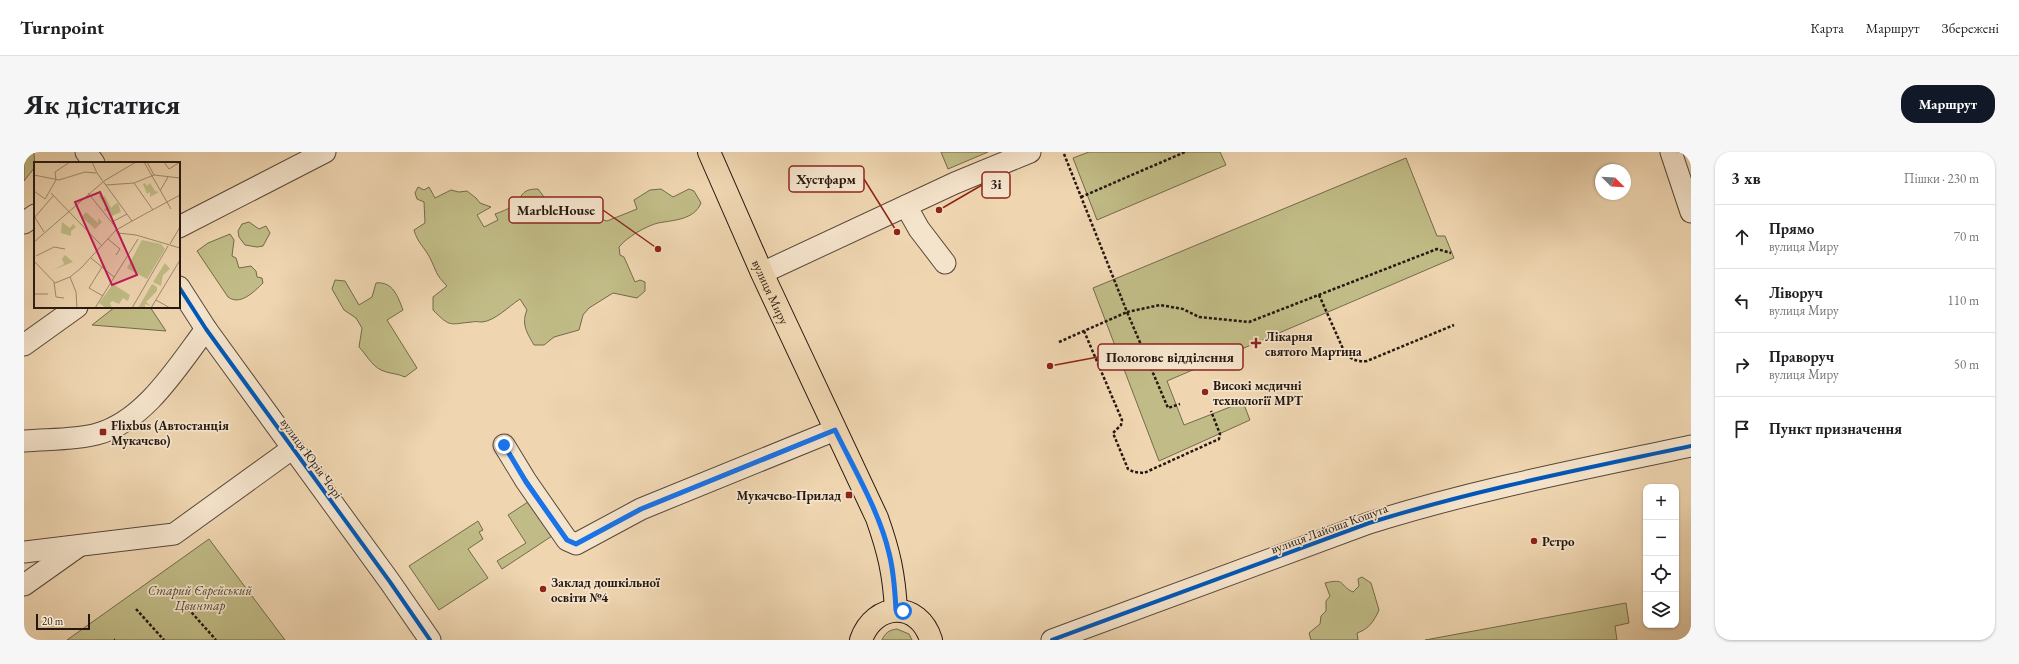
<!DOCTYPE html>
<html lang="uk">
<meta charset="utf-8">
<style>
body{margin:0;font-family:"EB Garamond",serif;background:#f6f6f6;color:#202124}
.controls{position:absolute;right:12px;bottom:12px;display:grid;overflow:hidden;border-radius:8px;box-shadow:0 1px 3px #0004}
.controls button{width:36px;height:36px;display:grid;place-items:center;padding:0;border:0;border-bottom:1px solid #e0e0e0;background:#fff;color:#202124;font:20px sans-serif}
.compass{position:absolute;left:1571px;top:12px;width:36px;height:36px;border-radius:50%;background:#fff;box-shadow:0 1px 3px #0004;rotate:114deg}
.scale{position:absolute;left:12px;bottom:10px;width:54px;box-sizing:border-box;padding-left:4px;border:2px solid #251810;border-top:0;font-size:11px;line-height:14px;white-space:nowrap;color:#251810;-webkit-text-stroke:3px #f5e4cc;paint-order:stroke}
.stop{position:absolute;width:12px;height:12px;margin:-9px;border:3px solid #1a73e8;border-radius:50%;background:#fff}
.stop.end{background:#1a73e8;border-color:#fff;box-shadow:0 1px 4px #0008}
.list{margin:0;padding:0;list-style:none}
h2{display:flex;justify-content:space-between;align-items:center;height:52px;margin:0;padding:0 16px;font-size:17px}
h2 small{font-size:13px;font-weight:400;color:#757577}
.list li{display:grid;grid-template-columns:26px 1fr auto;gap:12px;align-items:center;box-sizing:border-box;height:64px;padding:0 16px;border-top:1px solid #e0e0e0}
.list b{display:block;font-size:15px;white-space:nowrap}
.list p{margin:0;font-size:13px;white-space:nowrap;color:#757577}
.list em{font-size:13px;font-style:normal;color:#757577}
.icon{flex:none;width:22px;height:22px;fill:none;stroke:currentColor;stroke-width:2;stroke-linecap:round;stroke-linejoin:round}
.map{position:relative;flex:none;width:1667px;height:488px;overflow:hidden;border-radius:16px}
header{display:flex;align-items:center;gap:24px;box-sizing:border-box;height:56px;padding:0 20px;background:#fff;border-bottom:1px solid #e0e0e0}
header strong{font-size:19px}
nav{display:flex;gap:22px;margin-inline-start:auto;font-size:14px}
.intro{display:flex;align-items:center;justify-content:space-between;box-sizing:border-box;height:96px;padding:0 24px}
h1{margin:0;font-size:28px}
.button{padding:10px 18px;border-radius:16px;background:#111827;color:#fff;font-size:14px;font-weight:700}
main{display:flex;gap:24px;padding:0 24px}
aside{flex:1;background:#fff;border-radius:16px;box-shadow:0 1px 3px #0004}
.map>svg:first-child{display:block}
.green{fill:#c1bc87;stroke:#736a4c}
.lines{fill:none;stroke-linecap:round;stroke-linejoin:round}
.minor-casing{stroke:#584838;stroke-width:23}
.major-casing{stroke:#251810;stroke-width:24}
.path{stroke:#251810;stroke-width:2.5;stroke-dasharray:3 2;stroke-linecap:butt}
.minor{stroke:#f5e4cc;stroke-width:21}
.major{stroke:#efd6b1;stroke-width:22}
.cycleway-casing{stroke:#f5e4cc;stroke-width:6}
.cycleway{stroke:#0057b8;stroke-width:4}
.route{stroke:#1a73e8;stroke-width:5}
.poi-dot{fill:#8f2418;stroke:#f5e4cc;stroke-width:1.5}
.labels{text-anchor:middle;stroke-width:3.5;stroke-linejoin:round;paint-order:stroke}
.street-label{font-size:13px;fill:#251810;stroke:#f5e4cc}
.poi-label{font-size:13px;font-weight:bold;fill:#251810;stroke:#f5e4cc;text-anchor:start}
.park-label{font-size:13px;font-style:italic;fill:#544934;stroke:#f5e4cc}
.inset-road{fill:none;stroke:#9e8a71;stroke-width:1}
.view{fill:#c2185b;fill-opacity:0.15;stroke:#c2185b;stroke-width:2}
.inset-edge{fill:none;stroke:#251810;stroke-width:2}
.leader{fill:none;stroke:#8f2418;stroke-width:1.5}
.callout-dot{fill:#8f2418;stroke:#f5e4cc;stroke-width:1.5}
.callout{fill:#f5e4cc;stroke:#8f2418;stroke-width:1.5}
.callout-label{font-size:14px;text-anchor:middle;font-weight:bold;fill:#251810}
</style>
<header>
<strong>Turnpoint</strong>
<nav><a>Карта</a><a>Маршрут</a><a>Збережені</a></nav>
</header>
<div class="intro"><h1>Як дістатися</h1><a class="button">Маршрут</a></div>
<main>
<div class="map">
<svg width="1667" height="488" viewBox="0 0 1667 488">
<rect width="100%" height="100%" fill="#efd6b1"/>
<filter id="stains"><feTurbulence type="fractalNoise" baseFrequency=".005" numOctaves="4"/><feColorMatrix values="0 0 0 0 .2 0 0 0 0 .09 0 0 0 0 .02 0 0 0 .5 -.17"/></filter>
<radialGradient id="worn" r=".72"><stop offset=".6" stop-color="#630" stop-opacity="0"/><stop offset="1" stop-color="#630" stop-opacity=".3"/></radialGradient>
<g class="green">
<path d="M0 0 10 1 11 15 0 29Z"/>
<path d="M917 0H964L924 17Z"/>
<path d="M1065 0H1196L1202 13 1073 68 1049 6Z"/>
<path d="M1382 6 1413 84H1421L1430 106 1143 229 1160 273 1219 250 1226 268 1135 309 1069 136Z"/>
<path d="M394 35 400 38 405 35 411 46 427 38 435 40 443 39 452 46 456 51 467 55 453 63 460 75 474 68 471 62C477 60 484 57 489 54 500 44 496 37 514 37L524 50 529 54 552 49 561 50 567 65 583 69 613 57 610 48 626 38 637 37 649 45 665 37 670 39 677 51C670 68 650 68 634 71 622 74 603 85 595 95L596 103 600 105 611 130 616 128 621 130V139L613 146 589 141 565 156 559 163 555 178 530 185 520 193H510C503 181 497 172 503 158L496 147C485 154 471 169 458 170 455 170 452 169 448 170 425 172 427 176 409 158V145L423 134C411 122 413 120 406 106 401 96 393 90 390 78L401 71 400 50 393 47 391 41Z"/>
<path d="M225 70 235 77 242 74 246 81 239 94 233 95 221 93 215 85 214 79 218 72Z"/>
<path d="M206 82 210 88 208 104 212 106 215 116 227 114 232 119 233 125 238 126 239 131C230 140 216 154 204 145L173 99 184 91Z"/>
<path d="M311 128 321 129 335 153 348 145 352 131C369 129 374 145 379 158L363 168 393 216 381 225C373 221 365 222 357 218 347 213 342 202 335 195L338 176 332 166 320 158 308 137Z"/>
<path d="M91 155H126L142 179 68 173Z"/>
<path d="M504 350 528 384 478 417 473 409 502 391 484 363Z"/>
<path d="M454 369 459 378 455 380 459 387 444 397 464 426 415 458 385 414Z"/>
<path d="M185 387 261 488H43Z"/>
<path d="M1338 425 1347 431 1355 458C1350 469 1345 477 1333 481L1334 488H1287L1285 481 1296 472 1297 464 1302 459V449L1306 444 1301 431C1323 426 1314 433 1329 440L1335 434 1334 427Z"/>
<path d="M1602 451 1605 471 1591 474 1593 488H1401Z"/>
<path d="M873 477 885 482 888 488H858C861 481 865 478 873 477Z"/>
</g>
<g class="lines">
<defs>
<g id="minor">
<path d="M62 0 70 11"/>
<path d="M1647 0 1667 60"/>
<path d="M882 54 895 77 921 111"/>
<path d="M0 71 11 63"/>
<path d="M155 75 301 0"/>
<path d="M738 121 931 31 1006 0"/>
<path d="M155 135 182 177 366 430 406 488"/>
<path d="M0 193 53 155"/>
<path d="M0 289C23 287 52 288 73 282 121 269 154 214 182 177"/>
<path d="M480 293 502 329 543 388 552 392 617 357 811 278"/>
<path d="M0 400 150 382 269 296"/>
<path d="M0 433 55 394"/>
<path d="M1028 488 1345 371C1450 338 1559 317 1667 294"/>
</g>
<g id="major">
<path id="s1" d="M685 0 738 121 853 366C865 400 870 422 872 458"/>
<path d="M837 488C850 450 895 448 907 488"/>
</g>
</defs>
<use href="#minor" class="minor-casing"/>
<use href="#major" class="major-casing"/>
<g class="path">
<path d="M1040 2 1103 160 1136 153 1159 157 1175 165 1225 170 1413 97 1427 101"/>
<path d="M1057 45 1161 0"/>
<path d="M1295 143 1320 199C1327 208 1333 210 1343 209L1430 173"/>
<path d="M1060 179 1098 268 1097 273 1089 281 1104 317 1110 320 1120 321 1195 287 1196 282 1187 259"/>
<path d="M1035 190 1103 160 1144 256 1156 252"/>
<path d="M161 453 192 488"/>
<path d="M112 457 140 488"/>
<path d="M90 488H91"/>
</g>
<use href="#minor" class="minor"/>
<use href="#major" class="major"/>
<defs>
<g id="cycleway">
<path d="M155 135 182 177 366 430 406 488"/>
<path d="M480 293 502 329 543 388 552 392 617 357 811 278"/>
<path d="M1028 488 1345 371C1450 338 1559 317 1667 294"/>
</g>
</defs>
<use href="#cycleway" class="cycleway-casing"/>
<use href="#cycleway" class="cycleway"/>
</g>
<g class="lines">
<path class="route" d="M480 293 502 330 543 388 552 392 617 357 811 278C829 315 856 361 865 401 870 420 871 439 872 458L879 459"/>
</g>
<g class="poi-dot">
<path d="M1230 185h4v4h4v4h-4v4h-4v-4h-4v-4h4z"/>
<circle cx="1181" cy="240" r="4"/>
<rect x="75" y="276" width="8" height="8" rx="2"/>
<rect x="821" y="339" width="8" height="8" rx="2"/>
<circle cx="1510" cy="389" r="4"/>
<circle cx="519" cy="437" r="4"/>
</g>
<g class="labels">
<g class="street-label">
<text dy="5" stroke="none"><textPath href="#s1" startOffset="153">вулиця Миру</textPath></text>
<text transform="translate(288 306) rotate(54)" y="5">вулиця Юрія Чорі</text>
<text transform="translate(1305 376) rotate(-20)" y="5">вулиця Лайоша Кошута</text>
</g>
<g class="poi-label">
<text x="1241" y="189">Лікарня<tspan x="1241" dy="15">святого Мартина</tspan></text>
<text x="1189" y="238">Високі медичні<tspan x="1189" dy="15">технології МРТ</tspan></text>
<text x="87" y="278">Flixbus (Автостанція<tspan x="87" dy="15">Мукачево)</tspan></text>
<text x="817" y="348" text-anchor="end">Мукачево-Прилад</text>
<text x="1518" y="394">Ретро</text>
<text x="527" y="435">Заклад дошкільної<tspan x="527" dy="15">освіти №4</tspan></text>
</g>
<g class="park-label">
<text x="176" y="443">Старий Єврейський<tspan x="176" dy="15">Цвинтар</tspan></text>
</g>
</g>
<g transform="translate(10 10)">
<rect width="146" height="146" fill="#efd6b1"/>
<path d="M111 21 113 24 116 21 121 29 125 30 116 35V30L113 32 109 22ZM67 33 69 36 71 34 77 46 83 40 81 42 84 41 87 50 78 54 74 49H71L70 47 73 46 65 34ZM52 50 64 61V56L68 60 61 67 48 55ZM28 60 36 66 39 62 42 65 37 69V74L27 71ZM108 78 127 82 131 87 113 117 93 106ZM31 93 39 100 19 108 30 102 28 97ZM131 101 136 107 129 113 127 124 119 120ZM79 122 96 133 94 139 89 136 85 142 78 139 76 141 78 146H72L65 141ZM118 122 123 125V129L112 140 117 144 111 142V146H104Z" fill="#c1bc87"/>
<path class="inset-road" d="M58 0 63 11 98 59 84 67M110 0 137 47M113 0 120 13M130 0 135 7 146 0M0 13 25 18 51 10 62 11M70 19 102 0M100 21 119 48M72 23 100 21 120 13 146 16M0 29 11 37 22 18 21 10 36 0M126 29 134 15M17 31 68 84M54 31 83 67M0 54 10 70M1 55 19 34M98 59 146 33M78 60 93 52M84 71 102 73 146 86M74 77 86 87 82 93M0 80 69 20M136 82 146 65M2 94 20 85 31 87M57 96 80 115M0 99 21 121 36 115M68 105 55 126 69 134M20 120 22 135 30 136M0 132H14M122 138 136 146M43 146 42 130 36 115 47 106 82 68 85 70M61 146 104 77M98 146 134 84M117 146 146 98"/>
<path class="view" d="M66 30 103 113 78 123 41 40Z"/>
<rect width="146" height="146" class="inset-edge"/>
</g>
<path class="leader" d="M873 80L840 27M915 58L958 33M634 97L579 58M1026 214L1074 205"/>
<g class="callout-dot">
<circle cx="873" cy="80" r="4"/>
<circle cx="915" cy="58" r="4"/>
<circle cx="634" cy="97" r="4"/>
<circle cx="1026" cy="214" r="4"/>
</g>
<g class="callout">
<rect x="765" y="14" width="75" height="26" rx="4"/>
<rect x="958" y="20" width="28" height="26" rx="4"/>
<rect x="485" y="45" width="94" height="26" rx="4"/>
<rect x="1074" y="192" width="145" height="26" rx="4"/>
</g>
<g class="callout-label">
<text x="802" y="32">Хустфарм</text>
<text x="972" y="37">3і</text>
<text x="532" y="63">MarbleHouse</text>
<text x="1146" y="210">Пологове відділення</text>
</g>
<rect width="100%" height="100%" filter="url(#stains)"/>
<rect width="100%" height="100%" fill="url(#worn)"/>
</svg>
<div class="controls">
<button>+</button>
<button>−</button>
<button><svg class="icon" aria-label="locate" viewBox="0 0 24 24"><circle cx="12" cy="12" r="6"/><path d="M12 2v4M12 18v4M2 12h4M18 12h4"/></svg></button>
<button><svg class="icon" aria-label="layers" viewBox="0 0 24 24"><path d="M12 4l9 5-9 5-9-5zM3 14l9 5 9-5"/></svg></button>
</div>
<svg class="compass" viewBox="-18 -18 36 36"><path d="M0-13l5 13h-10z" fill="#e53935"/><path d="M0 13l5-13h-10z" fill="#757577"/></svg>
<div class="scale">20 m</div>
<div class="stop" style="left:879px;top:459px"></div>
<div class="stop end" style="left:480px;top:293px"></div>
</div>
<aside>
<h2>3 хв<small>Пішки · 230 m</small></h2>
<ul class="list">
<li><svg class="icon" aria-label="ahead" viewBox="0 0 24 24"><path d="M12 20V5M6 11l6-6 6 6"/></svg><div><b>Прямо</b><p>вулиця Миру</p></div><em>70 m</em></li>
<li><svg class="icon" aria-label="left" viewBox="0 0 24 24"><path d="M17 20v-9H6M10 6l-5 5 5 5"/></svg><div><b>Ліворуч</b><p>вулиця Миру</p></div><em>110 m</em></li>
<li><svg class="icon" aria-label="right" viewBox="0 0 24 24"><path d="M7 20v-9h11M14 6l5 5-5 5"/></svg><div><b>Праворуч</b><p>вулиця Миру</p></div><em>50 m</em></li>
<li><svg class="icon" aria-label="arrive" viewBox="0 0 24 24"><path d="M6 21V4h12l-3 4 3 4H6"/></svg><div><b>Пункт призначення</b></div></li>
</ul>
</aside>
</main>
